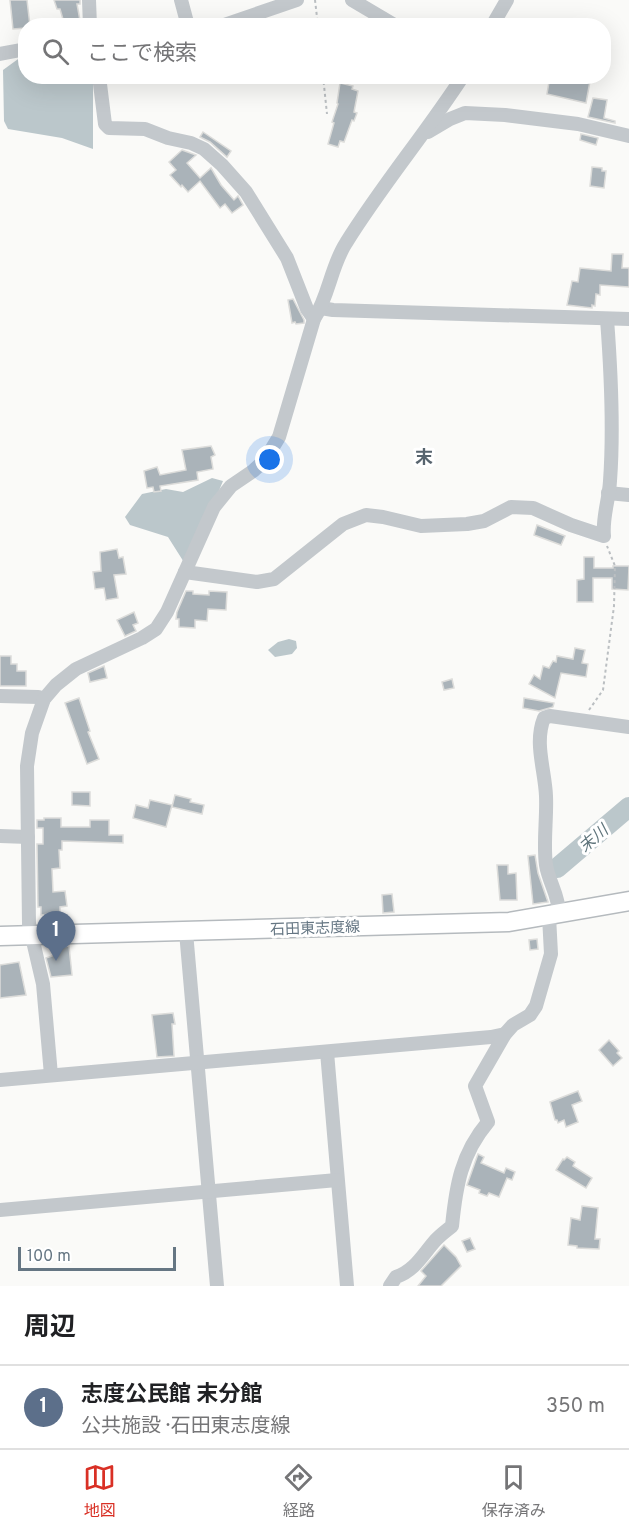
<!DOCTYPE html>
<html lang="ja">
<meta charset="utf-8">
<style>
body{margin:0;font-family:Overpass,"Noto Sans JP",sans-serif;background:#f2f2f2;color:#202124}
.scale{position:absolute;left:18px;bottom:15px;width:158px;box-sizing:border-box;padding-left:6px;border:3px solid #657683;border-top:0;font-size:16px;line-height:21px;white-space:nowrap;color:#657683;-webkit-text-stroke:4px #fff;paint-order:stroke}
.you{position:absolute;left:270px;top:460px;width:21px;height:21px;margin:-15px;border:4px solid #fff;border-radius:50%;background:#1a73e8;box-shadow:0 0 0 9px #1a73e833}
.badge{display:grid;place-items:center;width:39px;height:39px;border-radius:50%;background:#d93025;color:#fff;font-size:20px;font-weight:700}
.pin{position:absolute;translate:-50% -50px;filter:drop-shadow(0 2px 3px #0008)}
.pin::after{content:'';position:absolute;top:32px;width:21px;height:18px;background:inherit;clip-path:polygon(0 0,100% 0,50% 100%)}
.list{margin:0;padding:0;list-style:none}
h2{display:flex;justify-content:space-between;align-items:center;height:78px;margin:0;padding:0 24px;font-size:26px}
h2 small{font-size:20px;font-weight:400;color:#757577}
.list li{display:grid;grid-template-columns:39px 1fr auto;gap:18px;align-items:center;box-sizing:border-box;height:84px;padding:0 24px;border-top:2px solid #e0e0e0}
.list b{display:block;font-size:22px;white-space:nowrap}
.list p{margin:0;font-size:20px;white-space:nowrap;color:#757577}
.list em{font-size:20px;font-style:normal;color:#757577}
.icon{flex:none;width:33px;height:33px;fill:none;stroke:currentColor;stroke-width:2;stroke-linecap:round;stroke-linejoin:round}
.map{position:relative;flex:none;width:629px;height:1286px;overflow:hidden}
.search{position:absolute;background:#fff;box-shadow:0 6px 24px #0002;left:18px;right:18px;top:18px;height:66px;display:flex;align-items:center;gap:15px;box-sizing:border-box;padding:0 21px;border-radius:24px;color:#757577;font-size:22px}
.sheet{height:162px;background:#fff}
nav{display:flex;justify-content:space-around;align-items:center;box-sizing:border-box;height:84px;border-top:2px solid #e0e0e0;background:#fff;font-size:16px;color:#757577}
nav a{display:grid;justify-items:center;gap:3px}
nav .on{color:#d93025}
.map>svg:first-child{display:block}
.water{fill:#bbc7cb}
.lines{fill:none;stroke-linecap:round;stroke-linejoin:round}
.river{stroke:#bbc7cb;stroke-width:20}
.building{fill:#aab3b9;stroke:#dcdcda;stroke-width:1.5}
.major-casing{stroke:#b5babe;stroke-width:21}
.path{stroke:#bbbfc2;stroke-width:2;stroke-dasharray:3 3;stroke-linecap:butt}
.minor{stroke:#c3c8cc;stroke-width:14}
.major{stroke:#fff;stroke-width:18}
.labels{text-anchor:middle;stroke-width:6;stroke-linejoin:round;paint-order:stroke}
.street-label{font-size:15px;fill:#657683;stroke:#fff}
.water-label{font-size:16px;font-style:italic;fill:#60757c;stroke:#fff}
.quarter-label{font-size:18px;font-weight:bold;fill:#57646e;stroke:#fff}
</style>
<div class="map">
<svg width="629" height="1286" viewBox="0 0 629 1286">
<rect width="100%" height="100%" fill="#fafaf8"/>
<g class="water">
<path d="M25 54 26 76 93 77V149L62 138 8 129 4 121 3 70Z"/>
<path d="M212 478 223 481 187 567 168 537 130 525 125 517 142 494 166 489 183 492Z"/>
<path d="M289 639 296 641 297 648 292 654 275 657 268 650 278 642Z"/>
</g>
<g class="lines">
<path class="river" d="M557 868 629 807"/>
</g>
<g class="building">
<path d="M10 0H27L30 26H26V28L13 29Z"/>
<path d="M54 0H80V4H77L81 26H65L60 9H57Z"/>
<path d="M550 76H591L586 103 547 94Z"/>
<path d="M340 83 353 86 352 89 358 91 354 112 357 113 354 121 352 120 344 142 340 141 338 147 328 144 334 123 332 122 338 104 337 103Z"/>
<path d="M593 98 607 100 604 118 615 121V123L588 117Z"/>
<path d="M203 132 231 151 227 157 210 142 200 137Z"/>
<path d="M581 134 598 138 596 145 580 140Z"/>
<path d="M182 150 196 155 187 163 200 178 211 168 221 185 234 200 238 196 243 205 232 213 225 204 220 208 200 181 188 192 182 185 181 187 170 175 176 170 169 162Z"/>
<path d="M592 167 602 168V171H606L604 188 590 186Z"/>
<path d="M612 254H623L622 268H629V287L600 285V295L596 294 595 306 592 305V308L567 305 572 281 578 282 580 268 611 271Z"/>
<path d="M293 299 304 320V323L296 324 295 322 292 323 288 300Z"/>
<path d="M211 446 215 455 211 457 213 469 197 472 198 480 160 486 161 491 154 492 153 487 147 488 144 471 157 467 160 475 186 470 182 450Z"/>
<path d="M537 525 565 536 561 545 534 535Z"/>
<path d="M117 549 119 558 123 557 126 574 114 575 118 598 106 600 104 588 95 589 93 572 101 571 100 552Z"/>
<path d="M584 557H594V568H613V566H629L628 590 612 589V578H593V602H577V580L584 579Z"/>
<path d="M186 591H193V594L209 595V591L227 592 226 610 208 609 207 621 195 620V628L179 627V619H176L177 612Z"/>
<path d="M134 612 138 623 133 625 136 631 125 636 117 620Z"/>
<path d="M575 648 585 650 582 663 588 664 586 677 561 673 555 698 529 684 534 675 540 679 543 666 549 668 553 661 556 662 557 656 573 659Z"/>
<path d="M0 656H11V664H17V671H26V686H0Z"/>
<path d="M104 666 107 678 90 682 88 673Z"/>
<path d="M452 679 454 688 444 690 442 682Z"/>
<path d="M79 698 90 731 88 732 99 759 87 764 65 703Z"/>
<path d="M524 698 554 703 553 707 539 711 523 708Z"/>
<path d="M72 792H90V806L72 805Z"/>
<path d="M175 795 191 799 190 802 204 805 202 814 172 807Z"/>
<path d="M150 800 172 805 166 827 133 818 136 805 148 808Z"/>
<path d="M44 818H61V827H90V820H109V835H123V843L62 841V850H59L60 868 52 869 53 892 65 891 67 906 60 907V913L41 915V907H38L37 844H43V828H37V820H44Z"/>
<path d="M535 855 538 873 548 902 533 904 528 856Z"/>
<path d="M497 865H508V874L516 873 517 900H500Z"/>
<path d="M392 894 394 912 383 913 382 895Z"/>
<path d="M537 939 538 949 530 950 529 940Z"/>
<path d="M69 946 72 975 51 977 46 958 55 955V948Z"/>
<path d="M19 962 26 995 0 998V965Z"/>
<path d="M173 1013 175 1024H172L174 1056 157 1057 152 1015Z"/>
<path d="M609 1040 619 1051 617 1053 622 1058 613 1066 599 1050Z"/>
<path d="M578 1091 582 1101 572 1105 578 1122 566 1127 564 1120 558 1123 557 1120H555L550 1102Z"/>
<path d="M478 1154 484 1157 481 1163 504 1173 506 1168 515 1172 512 1180 507 1178 499 1197 489 1193 487 1196 479 1193 480 1190 467 1185Z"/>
<path d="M567 1157 575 1162 573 1166 592 1178 586 1188 556 1170 563 1159 564 1160Z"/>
<path d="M582 1206 598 1208 595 1239H600L599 1249 577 1248V1246L568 1245 571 1218 580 1220Z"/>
<path d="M470 1238 475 1249 467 1252 462 1241Z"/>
<path d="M444 1245 456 1257 461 1266 441 1286H418L426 1276 421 1271Z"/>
</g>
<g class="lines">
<defs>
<path id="major" d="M0 936 509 922 629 901"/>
</defs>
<use href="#major" class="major-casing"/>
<g class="path">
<path d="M315 0 318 26"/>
<path d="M323 76 327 114"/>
<path d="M589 710 603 690 614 606 615 566 607 546"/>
</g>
<g class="minor">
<path d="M89 0 90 26"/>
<path d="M181 0 188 26"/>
<path d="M352 0 396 26"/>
<path d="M221 26 297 0"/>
<path d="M492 26 507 0"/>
<path d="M0 54 26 49"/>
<path d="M99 76 105 124 109 128 145 129 168 138 191 143 204 149 222 165 246 192 287 258 307 309 314 319"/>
<path d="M428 132 450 119 465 113 505 115 578 124 629 136"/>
<path d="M321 308 333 310 629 319"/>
<path d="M608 493 629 495"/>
<path d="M185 572 257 582 274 579 343 524 366 515 383 517 421 526 467 524 484 521 511 507 533 508 571 525 604 536C602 518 609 500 610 481 614 427 611 372 607 319"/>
<path d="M0 696 38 697 44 699"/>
<path d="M0 836 28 837"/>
<path d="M559 914C559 895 549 883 546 865 543 843 547 819 546 796 545 770 534 743 544 718L550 716 629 727"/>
<path d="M186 932 217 1286"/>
<path d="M327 1052 347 1286"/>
<path d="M51 1075 43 984 29 924 27 766 32 733 44 699 56 685 76 669 142 638 156 629 167 612 214 507 231 486 253 471 265 460 279 437 314 319C329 296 331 266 346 243 382 185 426 133 463 76"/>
<path d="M0 1080 491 1037 505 1034"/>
<path d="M0 1210 337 1180"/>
<path d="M390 1286 396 1277C414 1271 422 1256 434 1242 439 1236 446 1231 452 1226 456 1186 461 1154 488 1122L475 1086 505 1034 513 1025 530 1015 536 1006 551 954 549 916"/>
</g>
<use href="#major" class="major"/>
</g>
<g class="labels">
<g class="street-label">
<text transform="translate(315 928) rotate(-2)" y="5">石田東志度線</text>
</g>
<g class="water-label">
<text transform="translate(593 838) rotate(-41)" y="6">末川</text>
</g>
<g class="quarter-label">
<text x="424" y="463">末</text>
</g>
</g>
</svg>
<div class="scale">100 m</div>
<div class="you"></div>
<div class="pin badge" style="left:56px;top:961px;background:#5c6f8a">1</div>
<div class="search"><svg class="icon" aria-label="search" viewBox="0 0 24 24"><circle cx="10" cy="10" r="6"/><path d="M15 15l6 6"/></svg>ここで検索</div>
</div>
<section class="sheet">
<h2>周辺<small></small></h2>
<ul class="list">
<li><span class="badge" style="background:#5c6f8a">1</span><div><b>志度公民館 末分館</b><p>公共施設 · 石田東志度線</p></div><em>350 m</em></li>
</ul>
</section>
<nav>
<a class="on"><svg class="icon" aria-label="map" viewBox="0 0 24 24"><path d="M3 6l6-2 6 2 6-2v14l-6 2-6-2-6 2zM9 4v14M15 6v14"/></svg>地図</a>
<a><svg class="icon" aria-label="directions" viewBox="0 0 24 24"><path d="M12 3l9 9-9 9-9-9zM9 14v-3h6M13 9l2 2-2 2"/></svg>経路</a>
<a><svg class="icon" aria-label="saved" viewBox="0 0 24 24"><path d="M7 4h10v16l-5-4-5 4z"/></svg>保存済み</a>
</nav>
